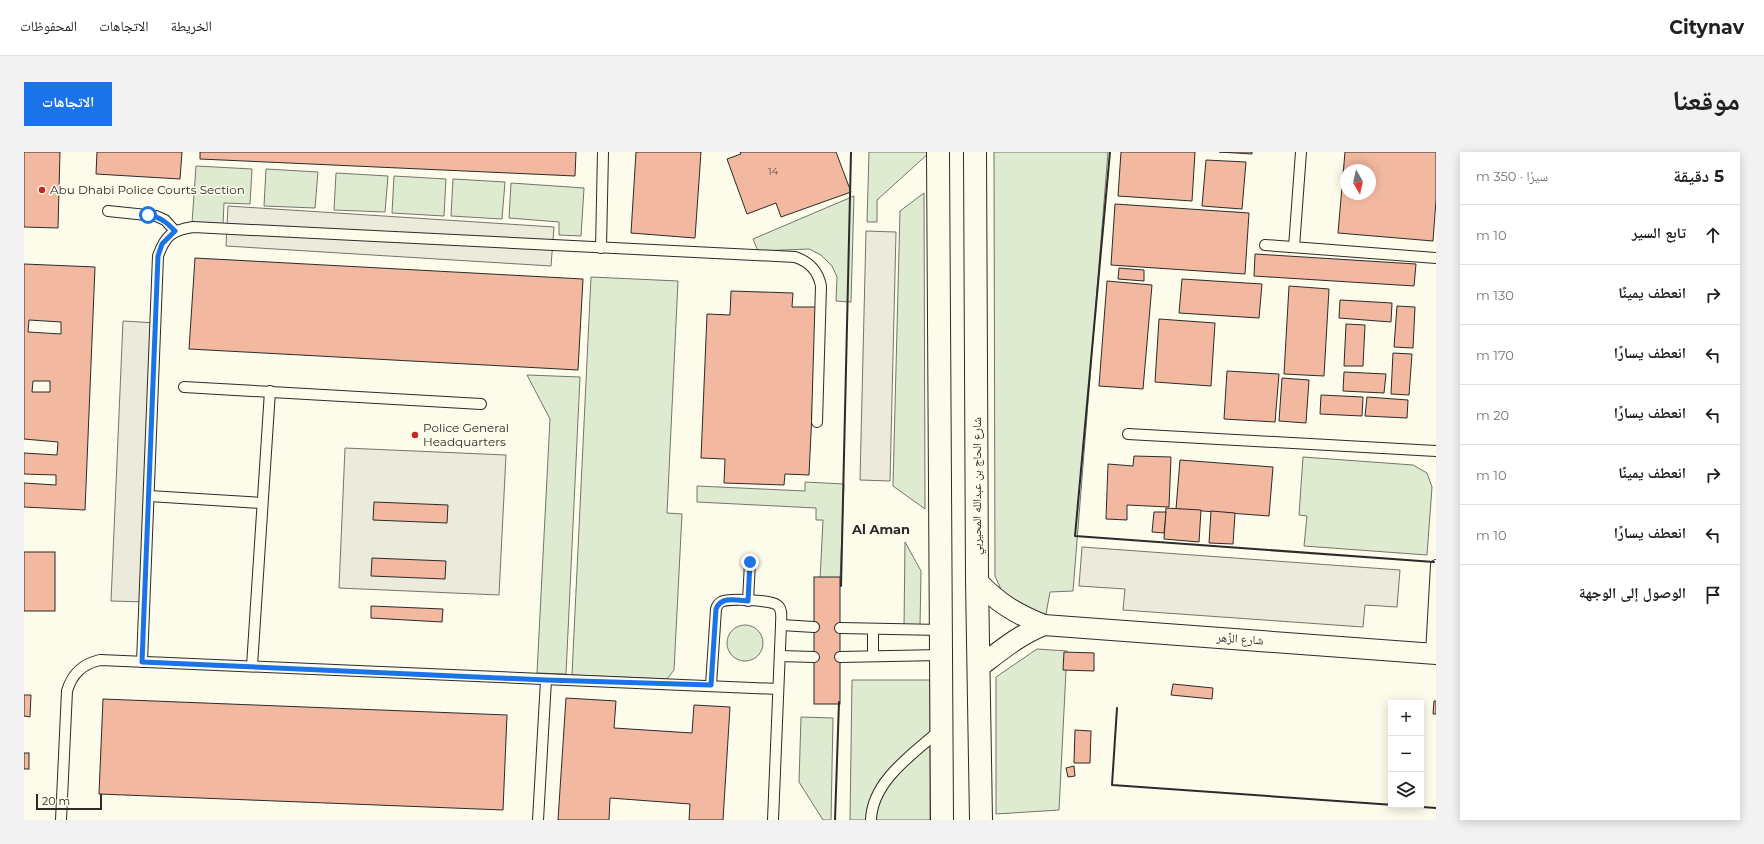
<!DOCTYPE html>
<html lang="ar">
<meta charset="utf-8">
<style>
body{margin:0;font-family:Montserrat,"Noto Naskh Arabic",sans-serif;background:#f2f2f2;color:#202124;direction:rtl}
.controls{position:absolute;right:12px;bottom:12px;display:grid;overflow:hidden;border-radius:0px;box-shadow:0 2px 10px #0003}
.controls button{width:36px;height:36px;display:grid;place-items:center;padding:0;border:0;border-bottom:1px solid #e0e0e0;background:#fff;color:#202124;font:20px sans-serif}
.compass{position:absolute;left:1316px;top:12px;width:36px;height:36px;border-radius:50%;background:#fff;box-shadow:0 2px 10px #0003;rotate:171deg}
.scale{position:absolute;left:12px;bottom:10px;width:66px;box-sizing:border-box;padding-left:4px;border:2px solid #2b2b2b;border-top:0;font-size:11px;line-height:14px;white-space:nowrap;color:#2b2b2b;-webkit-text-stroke:3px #fdfbea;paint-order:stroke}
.stop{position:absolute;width:12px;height:12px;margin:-9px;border:3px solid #1a73e8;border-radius:50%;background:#fff}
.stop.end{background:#1a73e8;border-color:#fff;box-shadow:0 1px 4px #0008}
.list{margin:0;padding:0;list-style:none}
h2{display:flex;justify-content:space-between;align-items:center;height:52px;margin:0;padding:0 16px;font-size:17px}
h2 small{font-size:13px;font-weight:400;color:#757577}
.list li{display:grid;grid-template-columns:26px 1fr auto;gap:12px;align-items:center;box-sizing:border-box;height:60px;padding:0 16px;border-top:1px solid #e0e0e0}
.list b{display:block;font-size:15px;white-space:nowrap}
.list em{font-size:13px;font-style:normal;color:#757577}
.icon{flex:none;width:22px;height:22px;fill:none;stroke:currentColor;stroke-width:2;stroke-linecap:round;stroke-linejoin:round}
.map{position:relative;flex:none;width:1412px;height:668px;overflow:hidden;direction:ltr;border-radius:0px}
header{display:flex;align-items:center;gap:24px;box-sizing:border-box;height:56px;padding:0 20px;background:#fff;border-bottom:1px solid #e0e0e0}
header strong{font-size:19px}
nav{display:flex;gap:22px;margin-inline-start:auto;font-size:14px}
.intro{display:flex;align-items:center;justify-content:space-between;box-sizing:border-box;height:96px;padding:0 24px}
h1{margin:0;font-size:28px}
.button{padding:10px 18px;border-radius:0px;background:#1a73e8;color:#fff;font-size:14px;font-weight:700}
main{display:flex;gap:24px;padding:0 24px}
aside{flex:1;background:#fff;border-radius:0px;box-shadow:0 2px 10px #0003}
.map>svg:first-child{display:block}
.green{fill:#deebd1;stroke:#74746e}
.parking{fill:#eceadb;stroke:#74746e}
.building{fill:#f2b8a0;stroke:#2b2b2b;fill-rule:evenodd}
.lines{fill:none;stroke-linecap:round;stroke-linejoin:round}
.service-casing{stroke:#2b2b2b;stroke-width:12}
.minor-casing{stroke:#2b2b2b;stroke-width:22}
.tertiary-casing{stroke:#2b2b2b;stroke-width:24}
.service{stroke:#fdfbea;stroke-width:10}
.minor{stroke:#fdfbea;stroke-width:20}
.tertiary{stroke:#fdfbea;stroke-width:22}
.wall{stroke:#2b2b2b;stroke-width:2}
.route{stroke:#1a73e8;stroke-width:5}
.poi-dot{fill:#c62828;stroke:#fdfbea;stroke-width:1.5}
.labels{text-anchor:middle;stroke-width:3;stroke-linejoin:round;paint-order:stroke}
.number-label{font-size:10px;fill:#5d4e48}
.poi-label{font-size:12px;fill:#2b2b2b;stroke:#fdfbea;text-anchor:start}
.street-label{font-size:12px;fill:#2b2b2b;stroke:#fdfbea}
.neighbourhood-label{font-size:13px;font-weight:bold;fill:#2b2b2b;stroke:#fdfbea}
</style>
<header>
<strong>Citynav</strong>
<nav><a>الخريطة</a><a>الاتجاهات</a><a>المحفوظات</a></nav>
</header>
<div class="intro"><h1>موقعنا</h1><a class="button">الاتجاهات</a></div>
<main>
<aside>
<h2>5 دقيقة<small>سيرًا · 350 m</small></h2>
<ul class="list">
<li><svg class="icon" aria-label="ahead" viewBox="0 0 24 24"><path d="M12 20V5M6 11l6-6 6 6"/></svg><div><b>تابع السير</b></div><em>10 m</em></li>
<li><svg class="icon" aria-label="right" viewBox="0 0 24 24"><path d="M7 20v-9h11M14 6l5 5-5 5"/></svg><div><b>انعطف يمينًا</b></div><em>130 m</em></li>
<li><svg class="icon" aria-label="left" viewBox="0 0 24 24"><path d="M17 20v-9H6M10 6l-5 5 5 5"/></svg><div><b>انعطف يسارًا</b></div><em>170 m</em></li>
<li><svg class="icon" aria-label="left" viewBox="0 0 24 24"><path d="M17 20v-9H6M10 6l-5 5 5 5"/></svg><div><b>انعطف يسارًا</b></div><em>20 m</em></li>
<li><svg class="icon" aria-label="right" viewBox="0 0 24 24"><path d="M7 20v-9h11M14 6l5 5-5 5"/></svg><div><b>انعطف يمينًا</b></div><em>10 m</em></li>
<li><svg class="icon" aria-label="left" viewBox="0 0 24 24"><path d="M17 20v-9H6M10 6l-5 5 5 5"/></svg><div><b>انعطف يسارًا</b></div><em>10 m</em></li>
<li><svg class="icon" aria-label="arrive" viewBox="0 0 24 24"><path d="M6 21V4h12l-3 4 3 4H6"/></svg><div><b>الوصول إلى الوجهة</b></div></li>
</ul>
</aside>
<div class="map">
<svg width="1412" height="668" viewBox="0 0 1412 668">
<rect width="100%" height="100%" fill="#fdfbea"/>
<g class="green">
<path d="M845 0H906L853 48V70H843Z"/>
<path d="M970 0H1084L1049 439 1026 440 1022 462 1007 463 980 444 971 424Z"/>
<path d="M172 14 228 17 226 52 200 51 199 73 168 71Z"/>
<path d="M242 17 294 20 291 56 240 54Z"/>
<path d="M312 21 364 24 361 60 310 58Z"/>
<path d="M370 24 422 27 420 64 368 61Z"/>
<path d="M429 27 481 30 478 67 427 64Z"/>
<path d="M487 31 560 36 557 84 535 83V70L485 66Z"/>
<path d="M900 41 901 357 869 334 876 59Z"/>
<path d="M830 44 827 150 812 149 813 125 808 114 797 103 785 97 734 99 729 87Z"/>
<path d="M567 125 654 129 643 361 658 362 650 518 643 527 548 523Z"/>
<path d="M503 223 556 225 542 522 513 521 526 267Z"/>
<path d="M1279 305 1389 313 1403 321 1408 335 1403 403 1280 394 1283 364 1275 363Z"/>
<path d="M781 330 820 332 816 429 796 428 799 368H792V356L673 350V334L781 339Z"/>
<path d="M881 390 897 419 896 475H880Z"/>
<circle cx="721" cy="491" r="18"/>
<path d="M1013 497 1043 499 1035 658 972 662V525Z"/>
<path d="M828 528H906V668H826Z"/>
<path d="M777 565 809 566 807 668H799L775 630Z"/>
</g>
<g class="parking">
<path d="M204 54 530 75 527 114 202 94Z"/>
<path d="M842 79 872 80 866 329 836 328Z"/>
<path d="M99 169 133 171 122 450 87 449Z"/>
<path d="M321 296 482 303 475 443 315 436Z"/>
<path d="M1058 395 1376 418 1373 455 1341 453 1339 475 1099 458 1101 437 1055 434Z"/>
</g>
<g class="building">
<path d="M0 0H36L34 76 0 75Z"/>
<path d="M73 0H158L156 27 72 22Z"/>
<path d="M176 0H552L551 24 176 7Z"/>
<path d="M612 0H677L671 86 607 81Z"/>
<path d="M716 0H812L827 40 757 65 752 51 723 62 703 7 717 2Z"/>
<path d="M1097 0H1171L1168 49 1094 44Z"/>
<path d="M1195 0H1228V2Z"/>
<path d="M1321 0H1412V48L1409 89 1314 81ZM1322 18H1346V42H1322Z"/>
<path d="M1182 8 1222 10 1218 57 1178 54Z"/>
<path d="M1091 52 1225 61 1221 122 1087 113Z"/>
<path d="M1231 102 1392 112 1390 134 1230 124Z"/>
<path d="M171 106 559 127 554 218 165 197Z"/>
<path d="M0 112 71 115 61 358 0 355V331L32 333V323L0 322V301L33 303 34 290 0 287ZM5 168 37 170V182L4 180ZM9 229H26V240H8Z"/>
<path d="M1095 116 1120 118V129L1094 127Z"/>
<path d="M1158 127 1238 132 1235 166 1155 161Z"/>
<path d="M1083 129 1128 133 1119 237 1075 234Z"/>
<path d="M1265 134 1305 137 1300 224 1260 222Z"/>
<path d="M707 139 769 141 768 155H793L785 323 761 322 760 333 700 331 701 307 677 306 683 162 706 163Z"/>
<path d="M1316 148 1368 151 1367 170 1315 166Z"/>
<path d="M1373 154 1391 155 1389 196 1370 195Z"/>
<path d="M1135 167 1191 171 1187 234 1131 230Z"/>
<path d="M1322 172 1341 173 1339 214H1320Z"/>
<path d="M1369 201 1388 202 1385 243 1367 242Z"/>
<path d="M1203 219 1255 222 1251 270 1200 267Z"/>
<path d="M1320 220 1362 222 1360 241 1319 239Z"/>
<path d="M1258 226 1285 228 1282 271 1255 269Z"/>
<path d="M1297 243 1339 245 1338 264 1296 262Z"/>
<path d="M1343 245 1384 248 1383 266 1341 264Z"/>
<path d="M1110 304 1147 305 1145 355 1103 353V368L1082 367 1084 312 1109 314Z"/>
<path d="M1156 308 1249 315 1245 364 1152 357Z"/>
<path d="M350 350 424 353 423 371 349 368Z"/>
<path d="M1142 356 1177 358 1175 390 1140 387Z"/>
<path d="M1187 359 1211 361 1209 392 1185 391Z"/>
<path d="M1130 360H1142L1140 381 1128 380Z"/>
<rect x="0" y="400" width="31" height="59"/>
<path d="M348 406 422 409 421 427 347 424Z"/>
<rect x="790" y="425" width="26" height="127"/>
<path d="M347 454 419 457 418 470 347 466Z"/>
<path d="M1040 500 1070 501V519L1039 518Z"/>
<path d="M1149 532 1189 536 1188 547 1147 543Z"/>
<path d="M0 543H7L6 565 0 564Z"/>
<path d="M542 546 592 549 590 576 668 581 670 553 706 555 699 668H665L666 652 586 646 585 668H534Z"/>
<path d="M79 547 483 563 479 658 75 642Z"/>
<path d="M1410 549H1412V562H1409Z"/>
<path d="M1051 578 1067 579 1066 611H1050Z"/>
<rect x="0" y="601" width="5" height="16"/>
<path d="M1050 614 1051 624 1044 625 1042 616Z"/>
</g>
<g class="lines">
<defs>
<g id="service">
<path d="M84 59 132 64 141 68 151 79"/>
<path d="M1241 93 1412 106"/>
<path d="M1270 95 1277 0"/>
<path d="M577 96 579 0"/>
<path d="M160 235 457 252"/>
<path d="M1104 282 1412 299"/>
<path d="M125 344 238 351"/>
<path d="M724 449 726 410"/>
<path d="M757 473 790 475"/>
<path d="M816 476 918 478"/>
<path d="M1407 501 1412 413"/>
<path d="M756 504 790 505"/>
<path d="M849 504V477"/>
<path d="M816 505 917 503"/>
<path d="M118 510 134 104C141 84 148 78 169 75L771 105C786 110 794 119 797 134L793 270"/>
<path d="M228 514 246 239"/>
<path d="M687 533 692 457C693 454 695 451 697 450 703 446 748 448 753 453 759 457 757 466 757 473L749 668"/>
<path d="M37 668 43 539C48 522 58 512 76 508L754 537"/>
<path d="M514 668 522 528"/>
<path d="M847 668C848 629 889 602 916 578"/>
</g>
<g id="minor">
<path d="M953 429C974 451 992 462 1020 473L1412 502"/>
<path d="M955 515C976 499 995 483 1020 473"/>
</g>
<g id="tertiary">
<path d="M914 0 918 668"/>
<path d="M951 0 953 429 957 668"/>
</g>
</defs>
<use href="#service" class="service-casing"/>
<use href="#minor" class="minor-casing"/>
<use href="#tertiary" class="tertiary-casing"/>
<use href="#service" class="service"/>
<use href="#minor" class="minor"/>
<use href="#tertiary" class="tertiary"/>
<g class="wall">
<path d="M1086 0 1051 384 1410 410"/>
<path d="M817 434 827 0"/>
<path d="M1093 556 1088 633 1412 656"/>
<path d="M811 668 815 550"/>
</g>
</g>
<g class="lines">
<path class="route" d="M124 63C137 65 143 71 151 79L138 92 134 104 118 510 522 528 687 533 692 457C697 444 712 448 724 449L726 410"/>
</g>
<g class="poi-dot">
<circle cx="18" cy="38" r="4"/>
<circle cx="391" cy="283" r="4"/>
</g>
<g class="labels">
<g class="number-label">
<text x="749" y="23">14</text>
</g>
<g class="poi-label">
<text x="26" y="42">Abu Dhabi Police Courts Section</text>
<text x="399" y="280">Police General<tspan x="399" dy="14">Headquarters</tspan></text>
</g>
<g class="street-label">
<text transform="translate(953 334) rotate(-90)" y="4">شارع الحاج بن عبدالله المحيربي</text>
<text transform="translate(1216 487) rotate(4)" y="4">شارع الزَّهر</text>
</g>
<g class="neighbourhood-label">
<text x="857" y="382">Al Aman</text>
</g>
</g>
</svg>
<div class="controls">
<button>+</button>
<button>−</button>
<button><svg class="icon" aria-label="layers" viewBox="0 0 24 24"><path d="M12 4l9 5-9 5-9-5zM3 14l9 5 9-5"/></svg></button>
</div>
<svg class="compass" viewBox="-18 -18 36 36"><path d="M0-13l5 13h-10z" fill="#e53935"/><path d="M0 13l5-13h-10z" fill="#757577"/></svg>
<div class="scale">20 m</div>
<div class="stop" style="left:124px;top:63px"></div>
<div class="stop end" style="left:726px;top:410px"></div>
</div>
</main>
